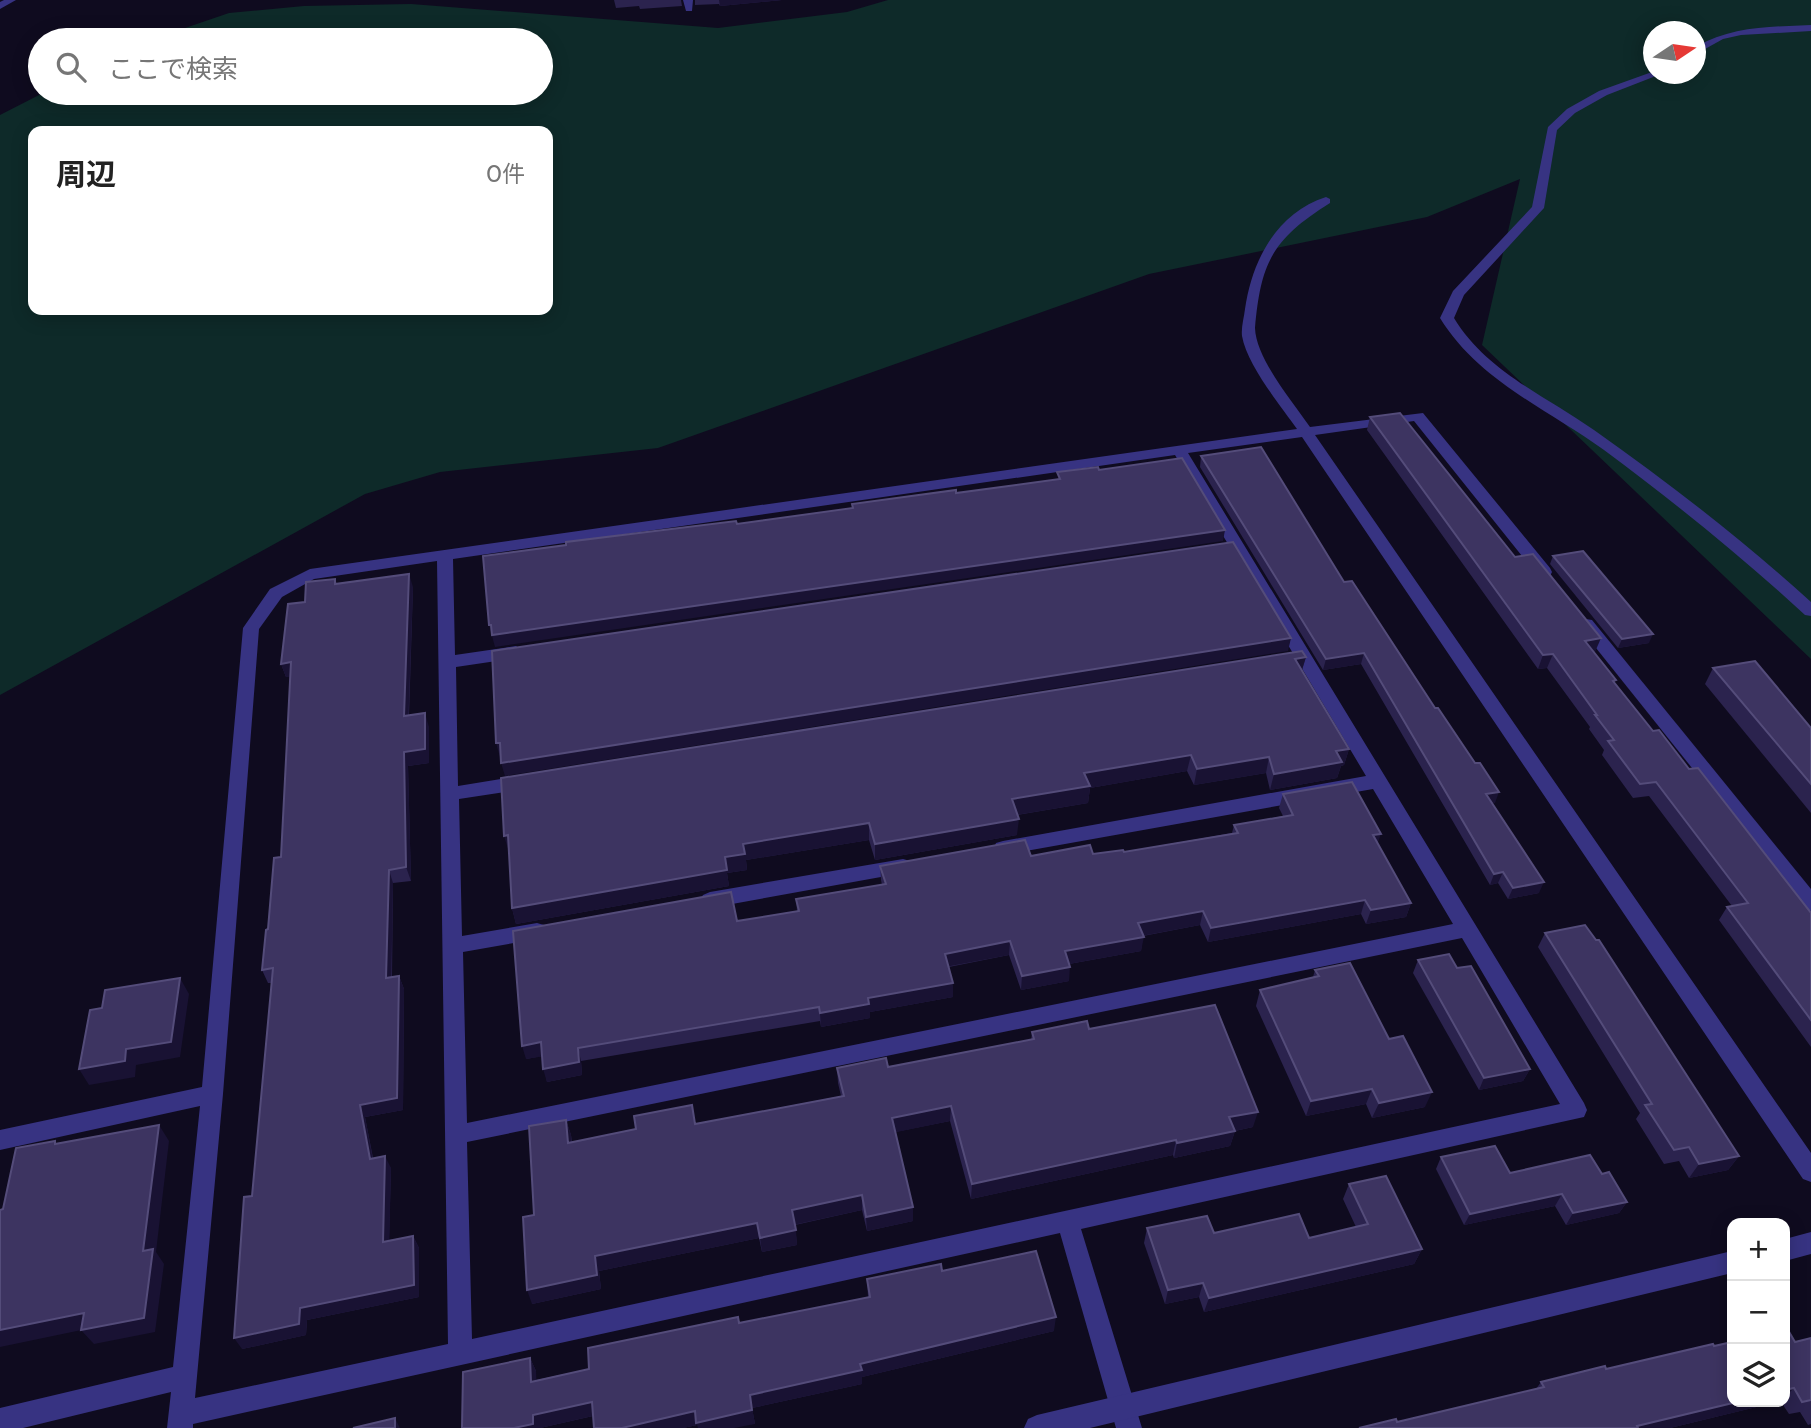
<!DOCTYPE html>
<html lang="ja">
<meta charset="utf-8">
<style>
body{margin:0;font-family:Cabin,"Noto Sans JP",sans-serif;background:#f2f2f2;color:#222}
.controls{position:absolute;right:21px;bottom:21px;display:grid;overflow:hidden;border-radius:14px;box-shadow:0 4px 18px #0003}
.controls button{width:63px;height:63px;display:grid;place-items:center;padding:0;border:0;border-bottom:2px solid #e0e0e0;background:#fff;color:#222;font:35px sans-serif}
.compass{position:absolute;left:1643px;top:21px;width:63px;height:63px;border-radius:50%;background:#fff;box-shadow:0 4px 18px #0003;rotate:77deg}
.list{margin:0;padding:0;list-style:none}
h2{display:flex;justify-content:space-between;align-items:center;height:91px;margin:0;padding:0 28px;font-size:30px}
h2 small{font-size:23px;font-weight:400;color:#767676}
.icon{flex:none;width:38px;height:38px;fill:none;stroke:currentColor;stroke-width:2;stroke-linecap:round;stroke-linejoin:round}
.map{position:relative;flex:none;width:1811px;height:1428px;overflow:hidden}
.search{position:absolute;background:#fff;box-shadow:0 4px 18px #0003;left:28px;top:28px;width:525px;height:77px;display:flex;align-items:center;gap:18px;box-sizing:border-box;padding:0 24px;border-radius:38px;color:#767676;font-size:26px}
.panel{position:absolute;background:#fff;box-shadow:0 4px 18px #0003;left:28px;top:126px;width:525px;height:189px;border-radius:14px}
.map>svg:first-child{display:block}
.green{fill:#0e2a29;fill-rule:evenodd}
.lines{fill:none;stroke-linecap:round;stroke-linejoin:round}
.service{fill:#373382;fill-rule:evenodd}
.minor{fill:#373382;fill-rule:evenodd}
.tertiary{fill:#373382;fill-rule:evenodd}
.wall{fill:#2b234e}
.shaded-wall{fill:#191233}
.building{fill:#3d3461;stroke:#544c7a;stroke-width:2}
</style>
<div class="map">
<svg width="1811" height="1428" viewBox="0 0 1811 1428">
<rect width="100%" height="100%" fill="#0f0b1f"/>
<path class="green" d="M888 0H1811V659L1482 345 1520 179 1427 217 1149 274 658 448 440 472 365 494 0 695V115L43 93H541V40H150L229 13 304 6 411 4 718 28 847 12ZM1654 32H1696V74H1654ZM33 131H548V310H33Z"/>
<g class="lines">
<g class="service">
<path d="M1811 25V31L1741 35 1723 39 1696 54V47C1732 26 1770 27 1811 25Z"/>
<path d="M1652 72 1661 74 1607 95 1575 113 1557 130 1544 208 1464 295 1454 318C1486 371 1544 395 1594 430 1669 483 1743 540 1811 602V616L1805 615C1741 556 1674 502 1604 450 1547 409 1478 380 1440 318L1453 291 1532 207 1548 127 1567 109 1599 91Z"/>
</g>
<g class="minor">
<path d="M4 0H16L0 9V2Z"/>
<path d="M683 0H693L692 11H686Z"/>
<path d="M1326 197 1330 199V203C1273 239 1261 261 1255 328 1256 359 1293 402 1310 427L1423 413 1550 568 1552 572 1550 576H1538L1414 421 1315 435 1811 1153V1182L1803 1179 1302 437 1188 453 1584 1103 1587 1110 1584 1117 1081 1229 1142 1428H1116L1060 1233 193 1424V1428H167L171 1392 23 1428H0V1408L173 1367 200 1106 0 1150V1130L202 1087 243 628 270 589 310 569 1297 429C1280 405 1247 365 1242 336 1241 327 1244 318 1245 309 1252 261 1276 213 1326 197ZM1175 455 1366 776 1003 841 996 843 994 848 996 853 1003 855 1373 789 1453 924 467 1123 463 952 537 939 544 937 547 931 544 925 537 923 462 936 459 799 525 789 531 787 534 782 531 777 525 775 458 786 456 667 516 658 524 652 516 646 455 655 453 559ZM437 561 448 1344 195 1398 223 1094 259 629 282 597 314 579ZM1462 938 1560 1104 472 1339 467 1142Z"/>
<path d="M1586 619 1592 620 1811 889V911L1804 908 1580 628 1578 624 1580 620Z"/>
<path d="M903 859 910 861 913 866 910 871 903 873 710 908 703 905 700 900 703 895 710 892Z"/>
</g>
<g class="tertiary">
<path d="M1811 1232V1254L1785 1261V1239Z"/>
<path d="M1732 1251V1273L1090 1428H1024L1028 1419 1037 1415Z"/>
</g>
</g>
<g class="wall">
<path d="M614 0H681L682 6 640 9 639 6 616 8Z"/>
<path d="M695 0H782L720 6 719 4 695 5Z"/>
<path d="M1370 417 1515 557 1595 652H1594L1616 680 1614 683 1653 731 1689 769 1811 913V1047L1719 920 1727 907 1732 906 1649 796 1633 798 1602 755 1604 750 1589 729 1590 727 1547 668 1538 669 1367 430Z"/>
<path d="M1201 456 1344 582 1495 803H1492L1539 893 1508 899 1498 883 1490 885 1361 664 1323 670 1200 467Z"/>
<path d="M1553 556 1649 643 1618 648 1550 564Z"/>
<path d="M335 579 337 584 413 587 409 716 429 727V763L408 766 411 881 393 883 392 977 399 976 404 989 403 1110 365 1117 373 1158 391 1168 389 1240 413 1236 419 1248V1297L307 1320 306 1335 242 1349 252 1196 272 983H268L262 970 281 857 290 676 286 677 281 664 305 602Z"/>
<path d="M1306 657 1302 670 1349 749 1344 765 1341 766 1337 778 1270 790 1266 773 1194 785 1187 771 1090 788 1088 803 1017 815V835L875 860 869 840 746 860 747 870 727 873 729 886 516 924 512 908Z"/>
<path d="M1713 668 1811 728V813L1705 684Z"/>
<path d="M1283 794 1378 844 1411 903 1406 917 1366 924 1361 914 1208 942 1200 925 1143 936 1141 951 1069 964V981L1021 990 1009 955 949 967 953 983V997L870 1012V1018L821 1027 820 1021 581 1061 582 1075 547 1082 542 1056 526 1059 737 921 797 911 796 899 882 885 881 880 880 866 1031 856 1093 854 1124 852 1232 833 1234 825 1283 816 1279 808Z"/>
<path d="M1545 933 1739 1156 1728 1170 1689 1178 1679 1161 1664 1164 1636 1119 1640 1113 1538 947Z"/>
<path d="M1418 960 1457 968 1530 1069 1523 1081 1479 1090 1413 973Z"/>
<path d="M1315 970 1389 1039 1425 1107 1372 1118 1366 1104 1306 1116 1256 1006 1260 990 1313 977Z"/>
<path d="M1089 1029 1253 1127 1235 1131 1230 1146 1174 1158 1173 1155 971 1199 950 1121 895 1132 913 1221 867 1231 862 1210 795 1225 797 1245 762 1252 759 1238 599 1271 601 1289 532 1304 534 1215 566 1120 571 1135 572 1142 636 1129 696 1124 841 1096 838 1083 837 1068 888 1067 1031 1040 1032 1032Z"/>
<path d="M1441 1157 1510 1173 1602 1174 1627 1202 1619 1213 1566 1225 1555 1206 1464 1225 1436 1169Z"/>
<path d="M1349 1184 1422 1249 1414 1264 1204 1312 1199 1297 1165 1304 1144 1243 1147 1228 1309 1238 1356 1227 1343 1199Z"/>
<path d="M942 1271 1054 1331 862 1377V1384L752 1408 755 1424 697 1425 683 1428H594L593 1416 540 1428H462L530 1358 536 1371V1380L589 1369 739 1323 868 1297 867 1279Z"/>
<path d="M1785 1330 1795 1342 1811 1338V1424L1808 1425 1800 1412 1789 1414 1781 1402H1785Z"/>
<path d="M1606 1369 1732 1402H1777L1670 1428 1397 1422 1536 1389 1541 1382Z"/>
</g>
<g class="shaded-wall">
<path d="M719 0H782L720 6Z"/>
<path d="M1225 530 1223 541 495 647 489 625Z"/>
<path d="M409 574 413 587 408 730 404 716Z"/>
<path d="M1653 634 1649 643 1618 648 1622 639Z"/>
<path d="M1291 638 1288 651 505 776 501 763Z"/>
<path d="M1601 638 1595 652 1579 654 1585 641Z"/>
<path d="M1364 653 1361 664 1323 670 1326 659Z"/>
<path d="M1553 654 1547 668 1538 669 1543 655Z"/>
<path d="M1306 657 1301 673 1295 659Z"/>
<path d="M291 662 296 676 286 677 281 664Z"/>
<path d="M425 713 429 727V763L408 766 411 881 406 867 404 752Z"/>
<path d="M496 743H500L504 756 500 757Z"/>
<path d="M1349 749 1344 765 1341 766 1337 778 1270 790 1274 774 1336 751Z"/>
<path d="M1191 755 1187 771 1090 788 1088 803 1010 816 1012 799 1084 773Z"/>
<path d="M1269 757 1266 773 1194 785 1197 769Z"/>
<path d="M1499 792 1495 803 1481 805 1486 794Z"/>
<path d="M1019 819 1017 835 875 860V844Z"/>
<path d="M869 823V840L746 860 747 870 727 873 729 886 516 924 512 908 725 857 743 844Z"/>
<path d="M1381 834 1376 848 1373 835Z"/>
<path d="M508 835 509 852 504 836Z"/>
<path d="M389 870 393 883 391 991 386 978Z"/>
<path d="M1503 872 1498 883 1490 885 1494 874Z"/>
<path d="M1544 882 1539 893 1508 899 1513 888Z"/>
<path d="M1365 900 1361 914 1208 942 1211 928Z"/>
<path d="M1411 903 1406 917 1366 924 1371 910Z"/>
<path d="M1203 911 1200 925 1136 937 1138 923Z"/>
<path d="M1144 937 1141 951 1063 965 1065 951Z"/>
<path d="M1010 941 1009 955 945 967V954Z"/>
<path d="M1070 967 1069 981 1021 990 1022 976Z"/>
<path d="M399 976 404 989 403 1110 365 1117 375 1171 370 1159 360 1105Z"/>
<path d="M180 978 189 994 180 1057 136 1065 135 1077 89 1085 79 1069 126 1049Z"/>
<path d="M953 983V997L870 1012V1018L821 1027 820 1013 868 998Z"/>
<path d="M541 1042 545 1056 526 1059 522 1046Z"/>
<path d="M578 1048 581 1061 582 1075 547 1082 543 1069Z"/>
<path d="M1530 1069 1523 1081 1479 1090 1484 1078Z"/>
<path d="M1372 1089 1366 1104 1306 1116 1311 1101Z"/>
<path d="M1432 1092 1425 1107 1372 1118 1379 1103Z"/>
<path d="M951 1106 950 1121 892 1133V1118Z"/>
<path d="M1258 1112 1253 1127 1225 1133 1229 1117Z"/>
<path d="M566 1120 571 1135 573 1158 568 1143Z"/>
<path d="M159 1125 169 1141 156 1252 164 1264 155 1332 94 1344 81 1330 143 1251Z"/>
<path d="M1235 1131 1230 1146 1174 1158 1177 1143Z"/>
<path d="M1176 1140 1173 1155 971 1199 972 1184Z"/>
<path d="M385 1156 391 1168 389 1253 383 1242Z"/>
<path d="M1739 1156 1728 1170 1689 1178 1699 1164Z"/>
<path d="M1562 1194 1555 1206 1464 1225 1470 1214Z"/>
<path d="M862 1195V1210L793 1225 792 1210Z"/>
<path d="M1627 1202 1619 1213 1566 1225 1573 1213Z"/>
<path d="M913 1207V1221L867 1231 866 1217Z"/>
<path d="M757 1223 759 1238 599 1271 601 1289 532 1304 527 1290 595 1256Z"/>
<path d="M796 1230 797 1245 762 1252 760 1238Z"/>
<path d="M413 1236 419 1248V1297L307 1320 306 1335 242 1349 234 1338 300 1308Z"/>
<path d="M1422 1249 1414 1264 1204 1312 1209 1298Z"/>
<path d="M1203 1283 1199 1297 1165 1304 1168 1290Z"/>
<path d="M84 1313 96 1327 0 1347V1330Z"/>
<path d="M1056 1317 1054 1331 862 1377V1384L752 1408 755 1424 734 1428H698L697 1425 683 1428H622L860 1364Z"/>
<path d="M530 1358 536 1371 537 1395 531 1382Z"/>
<path d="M1794 1388 1785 1397V1390Z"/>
<path d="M592 1402 597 1415 540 1428H514L533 1415Z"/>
<path d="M1737 1402H1777L1670 1428H1635L1637 1426Z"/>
<path d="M395 1418 400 1428H395Z"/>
</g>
<g class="building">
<path d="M1400 413 1515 557 1533 554 1601 638 1585 641 1616 680 1613 681 1653 731 1659 730 1689 769 1698 768 1811 913V1020L1727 907 1748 903 1656 782 1640 784 1608 741 1614 740 1595 715H1597L1553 654 1543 655 1370 417Z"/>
<path d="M1261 447 1344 582 1352 581 1435 708H1438L1475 763H1480L1499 792 1486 794 1544 882 1513 888 1503 872 1494 874 1364 653 1326 659 1201 456Z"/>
<path d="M1182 458 1225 530 492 635 491 625H489L483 556 566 545V542L736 521 737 524 853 508 852 504 956 490V493L1060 479 1057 472 1098 467 1099 470Z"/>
<path d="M1233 542 1291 638 501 763 500 743H496L492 651Z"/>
<path d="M1583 551 1653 634 1622 639 1553 556Z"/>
<path d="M409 574 404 716 425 713V749L404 752 406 867 389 870 386 978 399 976 397 1098 360 1105 370 1159 385 1156 383 1242 413 1236 414 1285 300 1308 299 1324 234 1338 244 1197 252 1196 273 968 262 970 266 930 268 929 274 858 281 857 291 662 281 664 288 604 305 602 306 582 335 579V584Z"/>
<path d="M1302 651 1306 657 1295 659 1349 749 1336 751 1342 762 1274 774 1269 757 1197 769 1191 755 1084 773 1090 786 1012 799 1019 819 875 844 869 823 743 844 745 854 725 857 727 870 512 908 508 835 504 836 501 778Z"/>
<path d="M1755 661 1811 728V784L1713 668Z"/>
<path d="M1352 782 1381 834 1373 835 1411 903 1371 910 1365 900 1211 928 1203 911 1138 923 1144 937 1065 951 1070 967 1022 976 1010 941 945 954 953 983 868 998 869 1004 820 1013 819 1007 578 1048 579 1062 543 1069 541 1042 522 1046 513 931 731 892 737 921 799 911 796 899 886 884 880 866 1025 840 1031 856 1090 845 1093 854 1123 850 1124 852 1238 833 1234 825 1293 815 1283 794Z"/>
<path d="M1585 925 1596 940H1599L1739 1156 1699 1164 1689 1147 1674 1150 1645 1105 1652 1104 1545 933Z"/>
<path d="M1449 954 1457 968 1471 966 1530 1069 1484 1078 1418 960Z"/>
<path d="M1350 963 1389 1039 1403 1036 1432 1092 1379 1103 1372 1089 1311 1101 1260 990 1319 976 1315 970Z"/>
<path d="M180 978 171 1042 126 1049 125 1061 79 1069 90 1010 102 1008 105 990Z"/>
<path d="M1215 1005 1258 1112 1229 1117 1235 1131 1177 1143 1176 1140 972 1184 951 1106 892 1118 913 1207 866 1217 862 1195 792 1210 796 1230 760 1238 757 1223 595 1256 597 1275 527 1290 523 1217 534 1215 529 1126 566 1120 568 1143 636 1129 634 1116 692 1105 695 1124 844 1096 837 1068 886 1058 888 1067 1034 1039 1032 1032 1087 1021 1089 1029Z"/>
<path d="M159 1125 143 1251 153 1249 144 1318 81 1330 84 1313 0 1330V1210L3 1209 16 1148 55 1141V1144Z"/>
<path d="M1495 1146 1510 1173 1590 1155 1602 1174 1609 1172 1627 1202 1573 1213 1562 1194 1470 1214 1441 1157Z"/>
<path d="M1386 1176 1422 1249 1209 1298 1203 1283 1168 1290 1147 1228 1207 1216 1214 1233 1299 1214 1309 1238 1368 1224 1349 1184Z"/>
<path d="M1036 1251 1056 1317 860 1364 862 1370 750 1395 752 1410 696 1423 695 1411 622 1428H594L592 1402 533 1415V1424L514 1428H462L463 1372 530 1358 531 1382 589 1369 588 1348 738 1317 739 1323 870 1297 867 1279 941 1264 942 1271Z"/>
<path d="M1785 1330H1788L1795 1342 1811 1338V1400L1802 1402 1794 1388 1785 1390Z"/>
<path d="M1732 1342V1402H1737L1637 1426 1638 1428H1359L1396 1419 1397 1422 1544 1387 1541 1382 1605 1366 1606 1369 1713 1344 1714 1346Z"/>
<path d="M395 1418V1428H353Z"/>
</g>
</svg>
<div class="controls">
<button>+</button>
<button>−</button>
<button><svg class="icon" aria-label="layers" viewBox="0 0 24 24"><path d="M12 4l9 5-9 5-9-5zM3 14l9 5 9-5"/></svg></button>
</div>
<svg class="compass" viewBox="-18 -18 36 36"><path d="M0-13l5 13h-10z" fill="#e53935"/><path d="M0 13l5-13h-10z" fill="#767676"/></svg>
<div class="search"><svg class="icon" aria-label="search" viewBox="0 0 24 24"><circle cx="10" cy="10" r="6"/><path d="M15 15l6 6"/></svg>ここで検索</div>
<section class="panel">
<h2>周辺<small>0件</small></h2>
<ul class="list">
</ul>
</section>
</div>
